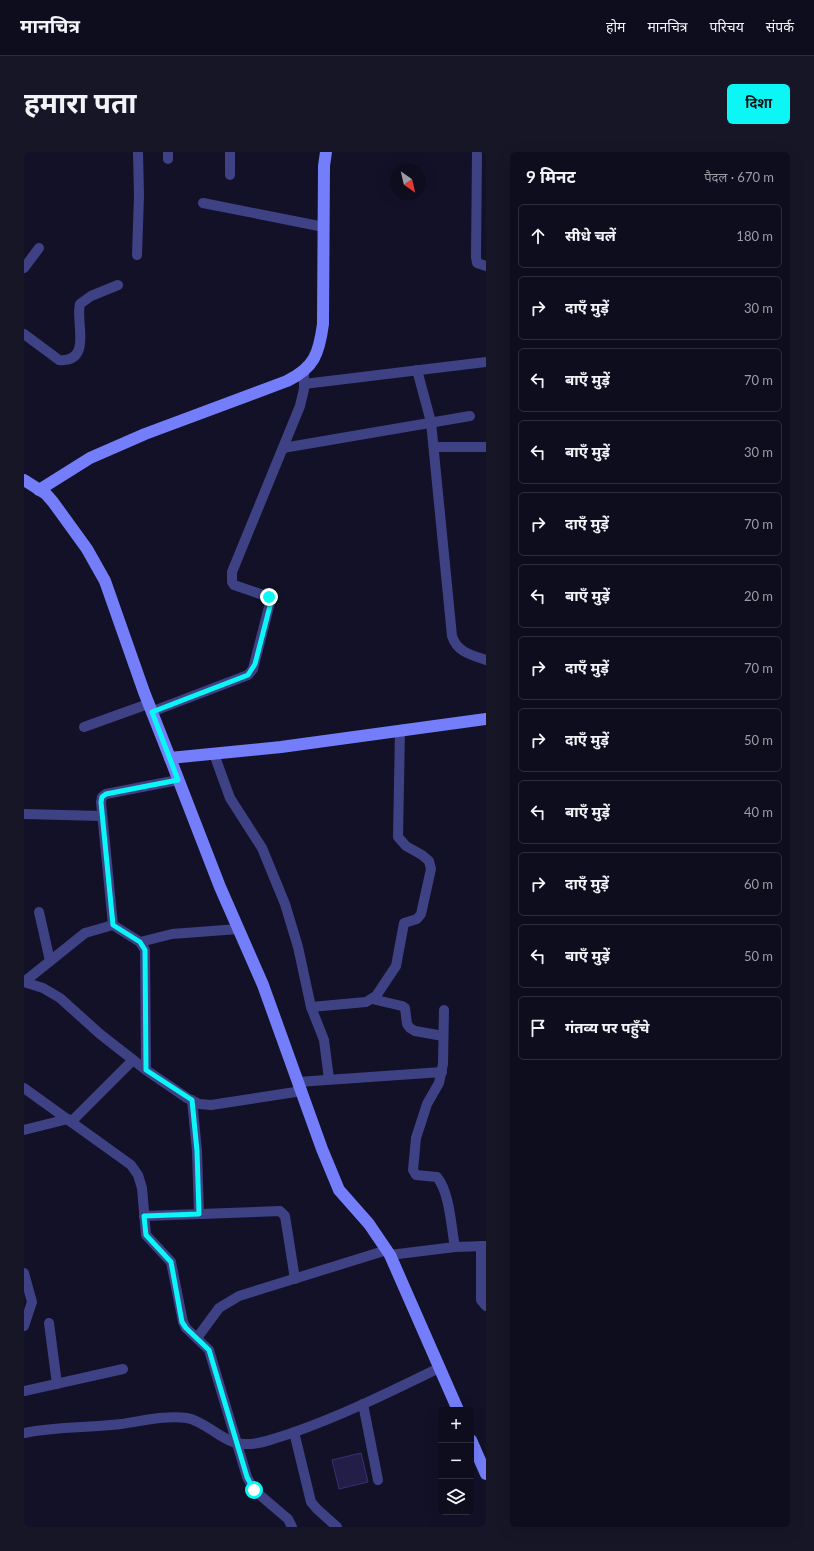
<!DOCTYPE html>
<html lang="hi">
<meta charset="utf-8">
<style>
body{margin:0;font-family:Lato,"Noto Sans Devanagari",sans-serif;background:#171627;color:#f1f3f6}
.controls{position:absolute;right:12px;bottom:12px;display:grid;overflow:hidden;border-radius:6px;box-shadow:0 4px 16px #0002}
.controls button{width:36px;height:36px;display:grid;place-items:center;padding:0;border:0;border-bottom:1px solid #2e2d3c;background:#0e0d1e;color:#f1f3f6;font:20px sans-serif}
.compass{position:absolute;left:366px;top:12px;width:36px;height:36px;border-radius:50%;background:#0e0d1e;box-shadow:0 4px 16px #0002;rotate:146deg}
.stop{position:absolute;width:12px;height:12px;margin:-9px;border:3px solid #0df6f6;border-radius:50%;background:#fff}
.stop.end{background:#0df6f6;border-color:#fff;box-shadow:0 1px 4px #0008}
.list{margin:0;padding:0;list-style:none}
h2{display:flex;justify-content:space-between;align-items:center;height:52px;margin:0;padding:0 16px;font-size:17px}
h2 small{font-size:13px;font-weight:400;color:#9b9ca4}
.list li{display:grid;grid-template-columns:26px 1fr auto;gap:12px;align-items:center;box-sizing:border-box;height:64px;margin:0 8px 8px;padding:0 8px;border:1px solid #2e2d3c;border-radius:6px}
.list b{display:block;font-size:15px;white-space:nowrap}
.list em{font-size:13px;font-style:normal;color:#9b9ca4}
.icon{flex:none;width:22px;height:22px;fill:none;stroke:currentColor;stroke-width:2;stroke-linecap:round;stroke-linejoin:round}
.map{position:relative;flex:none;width:462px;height:1375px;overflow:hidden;border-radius:6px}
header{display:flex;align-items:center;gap:24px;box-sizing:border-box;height:56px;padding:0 20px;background:#0e0d1e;border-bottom:1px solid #2e2d3c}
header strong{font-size:19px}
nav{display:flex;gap:22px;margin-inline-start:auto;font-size:14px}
.intro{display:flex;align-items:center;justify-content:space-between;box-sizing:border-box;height:96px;padding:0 24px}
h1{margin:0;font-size:28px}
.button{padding:10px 18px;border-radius:6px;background:#0df6f6;color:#111;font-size:14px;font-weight:700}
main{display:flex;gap:24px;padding:0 24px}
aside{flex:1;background:#0e0d1e;border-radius:6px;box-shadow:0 4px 16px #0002}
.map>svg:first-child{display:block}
.building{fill:#221e48;stroke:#373173}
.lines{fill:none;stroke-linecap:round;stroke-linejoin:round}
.street{stroke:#3e4285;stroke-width:10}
.secondary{stroke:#747efa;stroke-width:12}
.route{stroke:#0df6f6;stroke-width:5}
</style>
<header>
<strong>मानचित्र</strong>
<nav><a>होम</a><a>मानचित्र</a><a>परिचय</a><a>संपर्क</a></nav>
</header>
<div class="intro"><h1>हमारा पता</h1><a class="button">दिशा</a></div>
<main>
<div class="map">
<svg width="462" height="1375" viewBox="0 0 462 1375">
<rect width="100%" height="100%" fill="#131128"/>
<path class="building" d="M337 1301 344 1330 315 1337 308 1308Z"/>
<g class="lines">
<g class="street">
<path d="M144 0V7"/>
<path d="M453 0 452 105 453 111 462 114"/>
<path d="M206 23V0"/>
<path d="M179 51 300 75"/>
<path d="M113 103 115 43 114 0"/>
<path d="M0 116 15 96"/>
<path d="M0 182 35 208C69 211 51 169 56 152L67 144 94 133"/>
<path d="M393 218 407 270 428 484C433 500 447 503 462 508"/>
<path d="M280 232 462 210"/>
<path d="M410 295H462"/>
<path d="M259 296 446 264"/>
<path d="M127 560 224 523 229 517 247 447 245 445 210 433 208 430V420L276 254 280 237V219"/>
<path d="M60 575 124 552"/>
<path d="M190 602 206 646 238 696 261 752 274 795 287 855 300 888 305 927"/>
<path d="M0 662 78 664"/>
<path d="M15 760 26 809"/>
<path d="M116 790 148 782 214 777"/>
<path d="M0 830 19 836 36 846 76 882 122 918 163 946 175 952 187 953 278 939"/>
<path d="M0 830 61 781 89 773"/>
<path d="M348 847 378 854 381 856 383 872 386 876 391 879 419 884"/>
<path d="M287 855 342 850 352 844 372 814 380 771 393 767 397 762 407 717 405 709 398 703 382 694 374 685 376 578"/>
<path d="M420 858 419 912 415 931 403 952 392 986 389 1018 392 1023 413 1025C426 1041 427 1075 431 1095"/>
<path d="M122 918 121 798 116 790 89 773 77 650 78 645 82 642 154 628"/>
<path d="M274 930 418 920"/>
<path d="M0 936 107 1013 114 1023 118 1036 122 1083 147 1110 159 1170 162 1176 185 1198 223 1325 230 1338 264 1367 268 1375"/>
<path d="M168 948 173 999 175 1062"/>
<path d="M47 970 109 908"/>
<path d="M0 978 44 967"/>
<path d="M120 1064 256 1059 261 1064 271 1127"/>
<path d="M457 1094V1148L462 1154"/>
<path d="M366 1103 431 1095 462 1094"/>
<path d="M0 1121 8 1150 0 1174"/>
<path d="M25 1171 33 1232"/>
<path d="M173 1186 195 1156 215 1144 363 1098"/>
<path d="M0 1239 99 1217"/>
<path d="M339 1252 354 1328"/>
<path d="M270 1280 287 1350 293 1357 313 1375"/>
<path d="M0 1281C32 1274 65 1276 97 1272 119 1269 141 1263 163 1266 184 1270 199 1292 221 1292 235 1293 252 1286 265 1282 317 1264 366 1240 415 1216"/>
</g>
<g class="secondary">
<path d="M0 328 22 342 29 350 63 397 81 429 120 540 146 606 257 595 462 567"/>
<path d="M15 338 66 306 121 282 263 229C290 216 295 202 299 172L300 14 302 0"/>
<path d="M146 606 196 735 239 833 298 997 315 1038 345 1072 366 1103 434 1258"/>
<path d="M447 1288 462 1322"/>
</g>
</g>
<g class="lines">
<path class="route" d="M230 1338 223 1325 185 1198 162 1176 158 1170 147 1110 122 1083 120 1064 175 1062 173 999 168 948 122 918 121 798 116 790 89 773 77 650 78 645 82 642 154 628 128 560 224 523 231 512 247 450 245 445"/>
</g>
</svg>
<div class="controls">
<button>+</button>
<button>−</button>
<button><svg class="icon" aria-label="layers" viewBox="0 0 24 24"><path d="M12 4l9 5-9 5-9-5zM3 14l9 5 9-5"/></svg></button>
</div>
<svg class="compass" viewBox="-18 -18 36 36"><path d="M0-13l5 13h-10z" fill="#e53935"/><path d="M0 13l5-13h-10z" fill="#9b9ca4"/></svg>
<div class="stop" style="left:230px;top:1338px"></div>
<div class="stop end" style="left:245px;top:445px"></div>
</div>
<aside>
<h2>9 मिनट<small>पैदल · 670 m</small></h2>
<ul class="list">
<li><svg class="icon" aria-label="ahead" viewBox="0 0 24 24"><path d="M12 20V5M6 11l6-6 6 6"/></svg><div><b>सीधे चलें</b></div><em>180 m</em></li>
<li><svg class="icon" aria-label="right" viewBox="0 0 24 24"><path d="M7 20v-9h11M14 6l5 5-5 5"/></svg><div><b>दाएँ मुड़ें</b></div><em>30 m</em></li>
<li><svg class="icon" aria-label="left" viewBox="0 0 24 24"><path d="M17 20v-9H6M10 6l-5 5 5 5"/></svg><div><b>बाएँ मुड़ें</b></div><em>70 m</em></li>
<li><svg class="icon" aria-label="left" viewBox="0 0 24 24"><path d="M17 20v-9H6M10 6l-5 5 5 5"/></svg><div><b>बाएँ मुड़ें</b></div><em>30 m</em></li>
<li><svg class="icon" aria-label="right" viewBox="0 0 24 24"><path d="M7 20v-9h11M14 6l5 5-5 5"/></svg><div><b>दाएँ मुड़ें</b></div><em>70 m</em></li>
<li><svg class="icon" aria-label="left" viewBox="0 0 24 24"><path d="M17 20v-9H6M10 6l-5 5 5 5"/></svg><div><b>बाएँ मुड़ें</b></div><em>20 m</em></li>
<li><svg class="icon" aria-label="right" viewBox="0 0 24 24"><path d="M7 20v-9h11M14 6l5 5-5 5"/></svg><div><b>दाएँ मुड़ें</b></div><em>70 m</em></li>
<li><svg class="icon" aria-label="right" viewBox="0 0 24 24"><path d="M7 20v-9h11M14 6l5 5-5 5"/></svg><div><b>दाएँ मुड़ें</b></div><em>50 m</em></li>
<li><svg class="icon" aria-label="left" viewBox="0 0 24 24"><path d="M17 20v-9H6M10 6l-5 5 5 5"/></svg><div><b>बाएँ मुड़ें</b></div><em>40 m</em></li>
<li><svg class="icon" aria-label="right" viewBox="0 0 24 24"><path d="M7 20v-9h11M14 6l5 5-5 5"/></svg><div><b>दाएँ मुड़ें</b></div><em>60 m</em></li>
<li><svg class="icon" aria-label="left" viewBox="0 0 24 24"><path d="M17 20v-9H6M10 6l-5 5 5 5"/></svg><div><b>बाएँ मुड़ें</b></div><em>50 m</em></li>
<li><svg class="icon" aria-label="arrive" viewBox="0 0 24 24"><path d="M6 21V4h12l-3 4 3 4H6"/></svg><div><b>गंतव्य पर पहुँचे</b></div></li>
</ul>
</aside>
</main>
